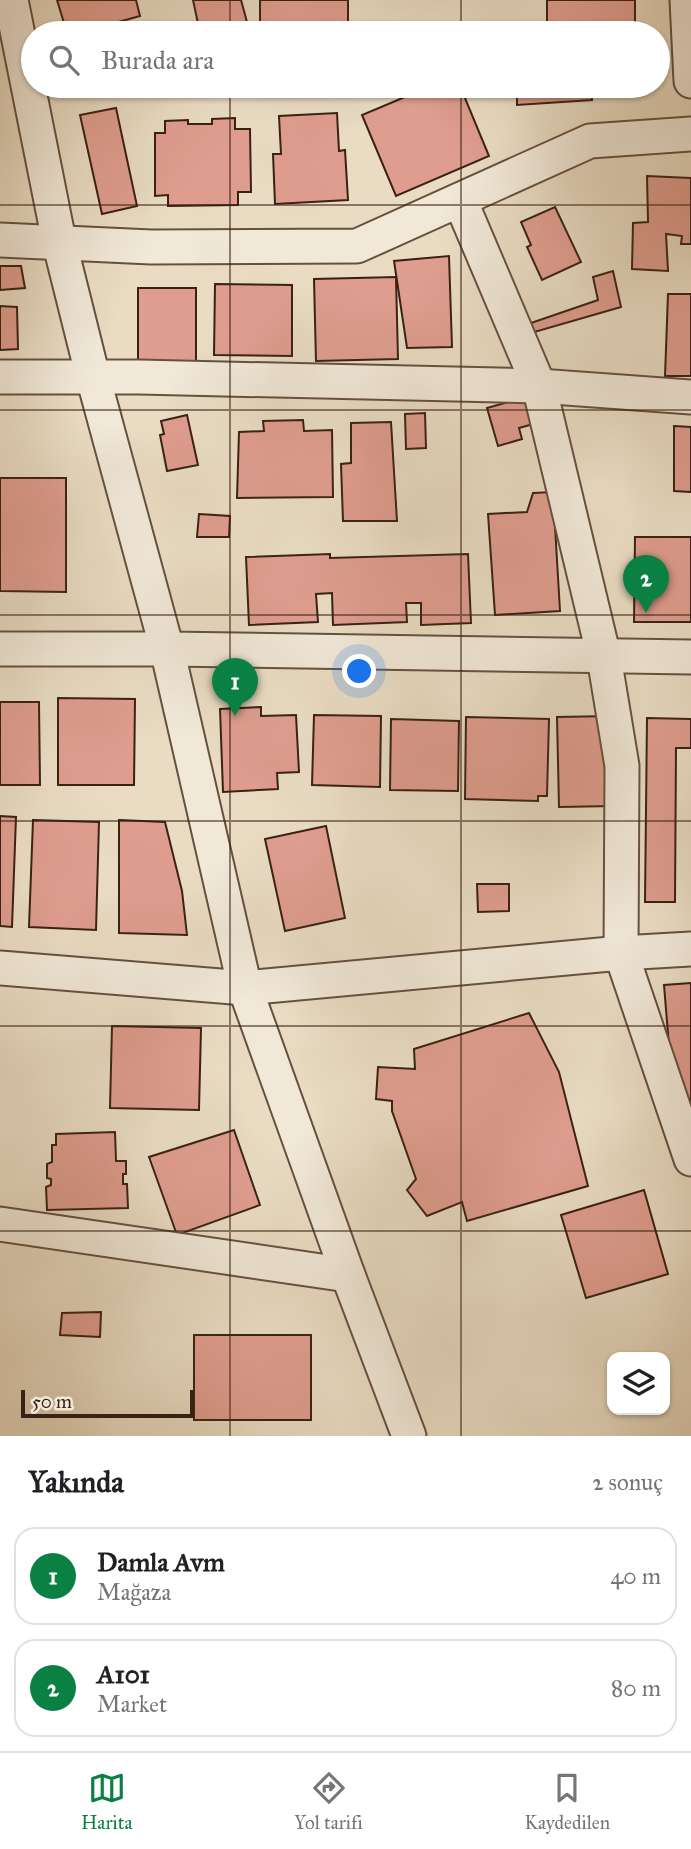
<!DOCTYPE html>
<html lang="tr">
<meta charset="utf-8">
<style>
body{margin:0;font-family:"IM FELL Great Primer",serif;background:#f2f2f2;color:#202124}
.controls{position:absolute;right:21px;bottom:21px;display:grid;overflow:hidden;border-radius:14px;box-shadow:0 2px 5px #0004}
.controls button{width:63px;height:63px;display:grid;place-items:center;padding:0;border:0;border-bottom:2px solid #e0e0e0;background:#fff;color:#202124;font:35px sans-serif}
.scale{position:absolute;left:21px;bottom:18px;width:173px;box-sizing:border-box;padding-left:7px;border:4px solid #3a2114;border-top:0;font-size:19px;line-height:24px;white-space:nowrap;color:#3a2114;-webkit-text-stroke:5px #f1e8d8;paint-order:stroke}
.you{position:absolute;left:360px;top:672px;width:24px;height:24px;margin:-18px;border:5px solid #fff;border-radius:50%;background:#1a73e8;box-shadow:0 0 0 10px #1a73e833}
.badge{display:grid;place-items:center;width:46px;height:46px;border-radius:50%;background:#0b8043;color:#fff;font-size:23px;font-weight:700}
.pin{position:absolute;translate:-50% -58px;filter:drop-shadow(0 2px 4px #0008)}
.pin::after{content:'';position:absolute;top:37px;width:24px;height:21px;background:inherit;clip-path:polygon(0 0,100% 0,50% 100%)}
.list{margin:0;padding:0;list-style:none}
h2{display:flex;justify-content:space-between;align-items:center;height:91px;margin:0;padding:0 28px;font-size:30px}
h2 small{font-size:23px;font-weight:400;color:#757577}
.list li{display:grid;grid-template-columns:46px 1fr auto;gap:21px;align-items:center;box-sizing:border-box;height:98px;margin:0 14px 14px;padding:0 14px;border:2px solid #e0e0e0;border-radius:21px}
.list b{display:block;font-size:26px;white-space:nowrap}
.list p{margin:0;font-size:23px;white-space:nowrap;color:#757577}
.list em{font-size:23px;font-style:normal;color:#757577}
.icon{flex:none;width:38px;height:38px;fill:none;stroke:currentColor;stroke-width:2;stroke-linecap:round;stroke-linejoin:round}
.map{position:relative;flex:none;width:691px;height:1436px;overflow:hidden}
.search{position:absolute;background:#fff;box-shadow:0 2px 5px #0004;left:21px;right:21px;top:21px;height:77px;display:flex;align-items:center;gap:18px;box-sizing:border-box;padding:0 24px;border-radius:38px;color:#757577;font-size:26px}
.sheet{height:315px;background:#fff}
nav{display:flex;justify-content:space-around;align-items:center;box-sizing:border-box;height:98px;border-top:2px solid #e0e0e0;background:#fff;font-size:19px;color:#757577}
nav a{display:grid;justify-items:center;gap:4px}
nav .on{color:#0b8043}
.map>svg:first-child{display:block}
.building{fill:#df9d8f;stroke:#3a2114;stroke-width:2}
.lines{fill:none;stroke-linecap:round;stroke-linejoin:round}
.minor-casing{stroke:#665040;stroke-width:37}
.minor{stroke:#f1e8d8;stroke-width:33}
.grid{fill:none;stroke:#3a2114;stroke-width:2;stroke-opacity:0.55}
</style>
<div class="map">
<svg width="691" height="1436" viewBox="0 0 691 1436">
<rect width="100%" height="100%" fill="#e9dcc3"/>
<filter id="stains"><feTurbulence type="fractalNoise" baseFrequency=".00286" numOctaves="4"/><feColorMatrix values="0 0 0 0 .2 0 0 0 0 .09 0 0 0 0 .02 0 0 0 .5 -.17"/></filter>
<radialGradient id="worn" r=".72"><stop offset=".6" stop-color="#630" stop-opacity="0"/><stop offset="1" stop-color="#630" stop-opacity=".3"/></radialGradient>
<g class="building">
<path d="M57 0H136L140 16 79 33H67Z"/>
<path d="M193 0H241L250 33H200Z"/>
<rect x="260" y="0" width="88" height="33"/>
<rect x="547" y="0" width="88" height="33"/>
<path d="M431 86H460L489 156 396 196 362 115Z"/>
<path d="M517 86H591L592 100 517 105Z"/>
<path d="M116 108 137 206 102 214 80 115Z"/>
<path d="M337 113 339 151 345 150 348 200 275 204 273 154H281L279 116Z"/>
<path d="M235 118V129H250L251 192H238V205L168 206V195L155 196V133H165V121L188 120V124H212V119Z"/>
<path d="M647 176 691 178V244H681L682 236 666 234 668 271 632 269 633 223 648 222Z"/>
<path d="M555 207 581 262 542 280 527 247 531 245 521 222Z"/>
<path d="M449 256 452 347 407 348 394 261Z"/>
<path d="M0 266H21L25 288 0 290Z"/>
<path d="M613 271 621 307 531 333V323L598 300 593 277Z"/>
<path d="M396 277 398 359 316 361 314 279Z"/>
<path d="M215 284 292 285V356L214 355Z"/>
<rect x="138" y="288" width="58" height="77"/>
<path d="M668 294H691V376H665Z"/>
<path d="M0 306 17 307 18 349 0 350Z"/>
<path d="M530 396 537 423 519 428 522 439 498 446 487 408Z"/>
<path d="M425 413 426 448 406 449 405 414Z"/>
<path d="M187 415 198 465 167 471 160 435 164 434 161 421Z"/>
<path d="M303 420 304 431 332 430 333 497 237 498 239 432 264 431 263 421Z"/>
<path d="M391 422 397 521H343L341 464 351 463V423Z"/>
<path d="M674 426 691 427V492L674 491Z"/>
<path d="M0 478H66V592L0 591Z"/>
<path d="M553 492 560 611 495 615 488 514 527 512 533 493Z"/>
<path d="M199 514 230 516 229 537H197Z"/>
<path d="M635 537H691V622H634Z"/>
<path d="M330 554V558L468 554 471 623 421 625V603H406L407 622 333 625 332 593 316 594 318 622 249 625 246 557Z"/>
<path d="M58 698 135 699 134 785H58Z"/>
<path d="M0 702H39L40 785H0Z"/>
<path d="M261 707V716L296 715 299 772 277 773 278 789 223 792 220 709Z"/>
<path d="M314 715 381 716 380 787 312 785Z"/>
<path d="M612 716 614 806 559 807 557 717Z"/>
<path d="M466 717 549 719 547 796H538V801L465 799Z"/>
<path d="M647 718 691 719V748H676L675 902H645Z"/>
<path d="M391 719 459 721 458 791 390 790Z"/>
<path d="M0 816 16 817 12 927 0 926Z"/>
<path d="M33 820 99 822 96 930 29 927Z"/>
<path d="M119 820 165 822 182 891 187 935 119 933Z"/>
<path d="M326 826 345 918 285 931 265 839Z"/>
<path d="M477 884H509V911L478 912Z"/>
<path d="M691 983V1118L675 1119 664 985Z"/>
<path d="M529 1013 559 1072 588 1186 467 1221 462 1202 427 1216 407 1190 416 1179 392 1111V1101L376 1099 378 1067 415 1069 414 1049Z"/>
<path d="M112 1026 201 1028 199 1110 110 1108Z"/>
<path d="M234 1130 260 1205 177 1235 149 1157Z"/>
<path d="M115 1132 116 1161H126V1174H123V1184H127L128 1208 47 1210 46 1187 51 1185V1179L47 1178V1164L52 1162V1145H56V1134Z"/>
<path d="M644 1190 668 1274 586 1298 561 1215Z"/>
<path d="M101 1312 100 1337 60 1335 62 1313Z"/>
<rect x="194" y="1335" width="117" height="85"/>
</g>
<g class="lines">
<defs>
<g id="minor">
<path d="M11 0 59 241 93 377 167 649 245 988 348 1275 409 1436"/>
<path d="M687 0 691 81"/>
<path d="M460 200 539 386 604 657 622 766 621 953 691 1159"/>
<path d="M0 240 151 247 357 246 590 141 691 134"/>
<path d="M0 377H139L539 386 691 397"/>
<path d="M0 649H167L691 657"/>
<path d="M0 968 245 988 621 953 691 949"/>
<path d="M0 1224 348 1275"/>
</g>
</defs>
<use href="#minor" class="minor-casing"/>
<use href="#minor" class="minor"/>
</g>
<path class="grid" d="M230 0V33M461 0V33M230 86V1436M461 86V1436M0 205H691M0 410H691M0 615H691M0 821H691M0 1026H691M0 1231H691"/>
<rect width="100%" height="100%" filter="url(#stains)"/>
<rect width="100%" height="100%" fill="url(#worn)"/>
</svg>
<div class="controls">
<button><svg class="icon" aria-label="layers" viewBox="0 0 24 24"><path d="M12 4l9 5-9 5-9-5zM3 14l9 5 9-5"/></svg></button>
</div>
<div class="scale">50 m</div>
<div class="you"></div>
<div class="pin badge" style="left:235px;top:716px">1</div>
<div class="pin badge" style="left:646px;top:613px">2</div>
<div class="search"><svg class="icon" aria-label="search" viewBox="0 0 24 24"><circle cx="10" cy="10" r="6"/><path d="M15 15l6 6"/></svg>Burada ara</div>
</div>
<section class="sheet">
<h2>Yakında<small>2 sonuç</small></h2>
<ul class="list">
<li><span class="badge">1</span><div><b>Damla Avm</b><p>Mağaza</p></div><em>40 m</em></li>
<li><span class="badge">2</span><div><b>A101</b><p>Market</p></div><em>80 m</em></li>
</ul>
</section>
<nav>
<a class="on"><svg class="icon" aria-label="map" viewBox="0 0 24 24"><path d="M3 6l6-2 6 2 6-2v14l-6 2-6-2-6 2zM9 4v14M15 6v14"/></svg>Harita</a>
<a><svg class="icon" aria-label="directions" viewBox="0 0 24 24"><path d="M12 3l9 9-9 9-9-9zM9 14v-3h6M13 9l2 2-2 2"/></svg>Yol tarifi</a>
<a><svg class="icon" aria-label="saved" viewBox="0 0 24 24"><path d="M7 4h10v16l-5-4-5 4z"/></svg>Kaydedilen</a>
</nav>
